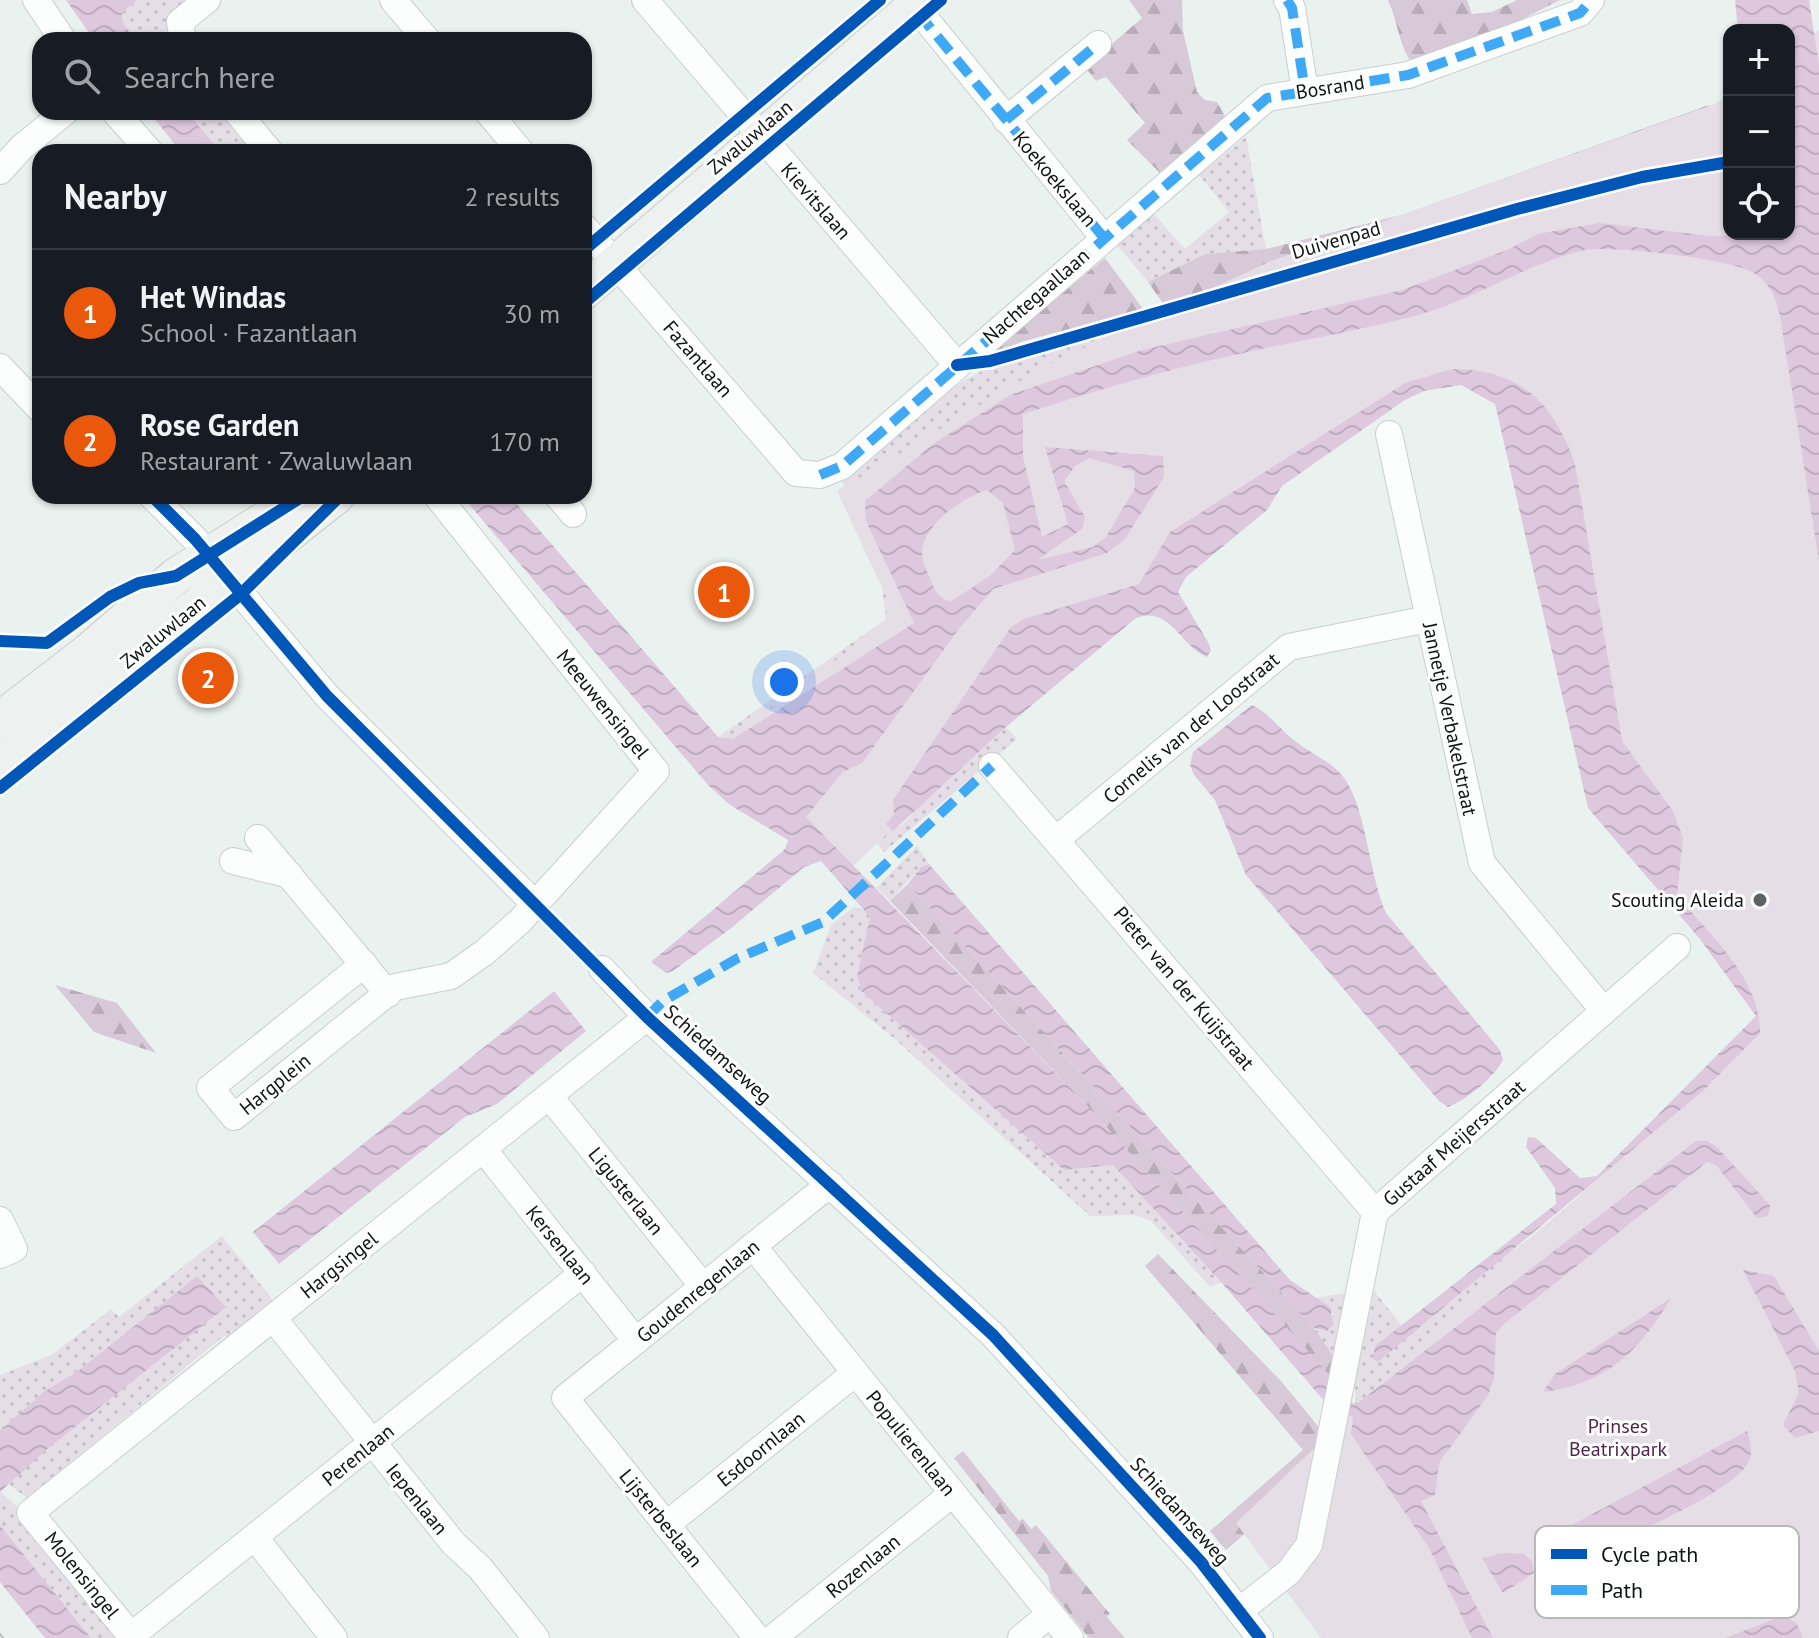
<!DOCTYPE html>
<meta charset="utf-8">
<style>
body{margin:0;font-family:"PT Sans",sans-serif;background:#242831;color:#f1f3f6}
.controls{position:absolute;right:24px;top:24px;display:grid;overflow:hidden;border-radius:16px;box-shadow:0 2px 6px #0004}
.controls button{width:72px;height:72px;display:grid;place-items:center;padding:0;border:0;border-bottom:2px solid #363941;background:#171b24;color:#f1f3f6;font:40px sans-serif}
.you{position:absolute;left:784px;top:682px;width:28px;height:28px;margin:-20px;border:6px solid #fff;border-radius:50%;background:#1a73e8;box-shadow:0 0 0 12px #1a73e833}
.badge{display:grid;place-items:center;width:52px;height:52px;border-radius:50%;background:#ea580c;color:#fff;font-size:26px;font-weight:700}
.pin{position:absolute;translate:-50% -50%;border:4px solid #fff;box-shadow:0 2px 8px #0006}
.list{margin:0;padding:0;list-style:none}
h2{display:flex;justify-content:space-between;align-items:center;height:104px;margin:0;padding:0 32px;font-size:34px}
h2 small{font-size:26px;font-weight:400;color:#9ea1a6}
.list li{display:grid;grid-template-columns:52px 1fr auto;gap:24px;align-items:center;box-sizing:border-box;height:128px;padding:0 32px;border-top:2px solid #363941}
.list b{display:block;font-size:30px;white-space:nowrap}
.list p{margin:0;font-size:26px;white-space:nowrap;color:#9ea1a6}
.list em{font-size:26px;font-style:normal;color:#9ea1a6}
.icon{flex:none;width:44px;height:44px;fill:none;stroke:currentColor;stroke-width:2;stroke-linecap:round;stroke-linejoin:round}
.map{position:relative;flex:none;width:1819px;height:1638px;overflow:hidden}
.search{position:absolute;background:#171b24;box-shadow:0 2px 6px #0004;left:32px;top:32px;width:560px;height:88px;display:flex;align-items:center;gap:20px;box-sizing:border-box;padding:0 28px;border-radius:24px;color:#9ea1a6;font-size:30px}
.panel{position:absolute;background:#171b24;box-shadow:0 2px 6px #0004;left:32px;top:144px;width:560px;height:360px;border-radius:24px}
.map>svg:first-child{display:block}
.grass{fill:url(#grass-dots)}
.forest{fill:url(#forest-firs)}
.green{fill:#e5dee7}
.water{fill:url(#water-waves);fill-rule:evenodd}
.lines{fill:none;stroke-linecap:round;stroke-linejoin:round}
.street-casing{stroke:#c9cfce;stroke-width:28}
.secondary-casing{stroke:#c9cfce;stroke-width:38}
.street{stroke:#fcfdfd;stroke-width:26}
.secondary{stroke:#edf1f0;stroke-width:36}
.tram{stroke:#babcbb;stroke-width:2}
.quiet{stroke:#3fa9f5;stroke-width:10;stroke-dasharray:20 10;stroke-linecap:butt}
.cycleway-casing{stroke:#fff;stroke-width:17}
.cycleway{stroke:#0057b8;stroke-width:12}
.poi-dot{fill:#5c6260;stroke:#fff;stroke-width:3}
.labels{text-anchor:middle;stroke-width:6;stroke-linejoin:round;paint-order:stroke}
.street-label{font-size:20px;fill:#101513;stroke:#fff}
.poi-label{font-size:20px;fill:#101513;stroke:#fff;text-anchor:end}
.park-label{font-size:20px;fill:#4f254e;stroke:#fff}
.key{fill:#fff;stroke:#b7b9b8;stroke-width:2}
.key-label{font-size:22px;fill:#101513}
</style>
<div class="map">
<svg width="1819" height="1638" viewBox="0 0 1819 1638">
<defs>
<pattern id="grass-dots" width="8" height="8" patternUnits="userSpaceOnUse" patternTransform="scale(2)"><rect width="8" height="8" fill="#e5dee7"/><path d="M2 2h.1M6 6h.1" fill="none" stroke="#c3bec5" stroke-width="1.8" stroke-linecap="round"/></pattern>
<pattern id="forest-firs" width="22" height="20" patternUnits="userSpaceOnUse" patternTransform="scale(2)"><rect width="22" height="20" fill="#d8c9d9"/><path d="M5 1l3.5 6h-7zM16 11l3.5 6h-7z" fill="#b8acb9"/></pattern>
<pattern id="water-waves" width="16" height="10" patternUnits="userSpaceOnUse" patternTransform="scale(2)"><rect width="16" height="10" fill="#ddc8de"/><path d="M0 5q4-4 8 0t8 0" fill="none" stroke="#bdabbe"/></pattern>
</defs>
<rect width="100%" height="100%" fill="#eaf2f0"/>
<g class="grass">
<path d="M137 0H188L170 15 165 40H135L123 22 122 13Z"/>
<path d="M187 112H218L252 152H221Z"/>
<path d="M1246 137 1266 249 1205 254 1148 282 1116 244 1153 213 1185 249 1229 212 1199 175Z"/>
<path d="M1132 326 1135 352 914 623 733 739 718 737 886 619 881 577 842 480C882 445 921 406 967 379 1017 350 1076 338 1132 326Z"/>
<path d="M1253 482 891 829C907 827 915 808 926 797 951 772 981 753 1006 727L1017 739 884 852 867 829Z"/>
<path d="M917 846 929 864 921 867 890 901 876 888Z"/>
<path d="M854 907 864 910 870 917 857 976 861 991 1064 1170 1113 1165 1221 1282 1210 1287 1151 1221 1135 1215 1090 1216 896 1040 813 973 831 925Z"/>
<path d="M1777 1014 1580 1230 1355 1405V1382L1374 1291 1402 1326 1375 1346 1530 1238 1704 1090Z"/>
<path d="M222 1236 277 1305 236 1338 224 1336 27 1498 7 1483 46 1450 78 1371 43 1392 0 1431V1375L53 1354 111 1309 119 1317Z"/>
<path d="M1351 1292 1337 1362 1314 1329 1327 1331 1334 1324 1333 1313 1315 1298Z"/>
<path d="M0 1491 26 1515 123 1638H91L0 1525Z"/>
</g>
<g class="forest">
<path d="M1129 0H1182L1183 31 1197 92 1205 100 1217 102 1226 118 1160 173 1127 140 1145 123 1106 77 1096 81 1085 67 1142 18Z"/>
<path d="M1388 0H1467L1472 14 1492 12 1517 0H1560L1501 30 1411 62C1398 42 1398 22 1388 0Z"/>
<path d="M1709 105 1713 129 1249 287 1164 305 1148 282 1205 254 1266 249 1405 214Z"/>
<path d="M1105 258 1143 309 1021 342 983 359Z"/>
<path d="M908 884 1314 1328 1337 1362 1334 1381 1082 1100 890 901Z"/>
<path d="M55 985 117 1003 156 1053 94 1032Z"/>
<path d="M1158 1254 1281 1381 1339 1452 1226 1550 1210 1531 1303 1450 1145 1266Z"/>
<path d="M963 1451 1019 1521 1023 1519 1031 1529 1036 1525 1110 1614 1107 1617 1125 1638H1089L1051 1591 1048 1576 954 1458Z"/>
</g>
<path class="green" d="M1819 30V1638H1321L1236 1523 1755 1028 1758 1015 1747 995 1589 799 1495 381H1438L1386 404 1115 616 850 869 719 747 895 616 837 491 1045 366 1271 261 1715 104 1729 94V234H1789V52Z"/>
<g class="water">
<path d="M66 0H137L122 13 123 22 135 40H94Z"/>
<path d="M1735 0H1809L1819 65V561L1780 316C1776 298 1770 282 1752 272 1730 259 1612 245 1585 250 1526 263 1471 302 1411 317 1348 333 1284 343 1221 358 1154 373 1089 393 1023 414V456L1042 537 1068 524 1045 447 1163 456 1164 477 1125 539 1107 553 993 589 958 630 862 763 843 772 806 817 1082 1100 1310 1353 1331 1377 1330 1383 1355 1405 1696 1141H1707L1717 1147 1770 1205 1768 1216 1757 1218 1716 1165 1707 1162 1504 1324 1496 1333 1494 1379 1488 1395 1439 1463 1435 1495 1421 1501 1493 1638H1472L1429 1548 1351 1434 1353 1418 1328 1395 1326 1403 1221 1282 1113 1165 1064 1170 861 991 857 976 870 917 821 861 804 867 730 929 673 971 666 973 651 962 785 849 788 840 730 805 708 785 462 496H510L718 737 733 739 914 623 866 521 865 501 933 444 1010 395 1142 350 1402 290 1507 250 1538 234 1599 223 1710 236 1789 234V30H1738ZM1089 458 1134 471 1135 488 1106 537 1093 547 1037 560 1082 529 1085 517 1064 481 1075 466ZM987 490 1003 503 1015 550 990 576 950 602C938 597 934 590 930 578 927 571 922 562 922 554 921 526 963 497 987 490Z"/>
<path d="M149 112H187L221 152H181Z"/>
<path d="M1452 369C1520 369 1554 403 1575 464L1622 741 1673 811 1683 838 1677 895C1710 936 1760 977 1760 1033L1704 1090 1378 1362 1373 1358 1375 1346 1556 1204 1555 1188 1526 1147 1528 1137 1536 1138 1580 1178 1597 1176 1756 1016 1699 938 1588 808 1495 404 1461 385 1424 391 1405 400 1282 486 1267 510 1186 577 1178 592 1208 642 1211 650 1207 657C1180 646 1170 605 1136 618L1006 727 893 831 886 824 894 814 893 800 1011 627 1024 619 1139 584 1170 532 1405 383Z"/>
<path d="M1252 705C1271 715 1274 723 1289 736 1307 753 1334 761 1347 782 1367 816 1369 874 1386 913L1500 1050 1503 1060C1493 1078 1467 1100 1448 1107L1439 1101 1246 875 1215 800 1194 775 1190 765 1193 752Z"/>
<path d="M929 864 1290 1280 1330 1307 1334 1324 1327 1331 1314 1328 908 884 921 867Z"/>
<path d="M554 991 586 1031 497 1104 465 1117 279 1264 253 1232Z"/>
<path d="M1743 1270 1774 1276 1819 1351V1431L1795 1438 1783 1425 1799 1393 1795 1371Z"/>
<path d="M197 1276 226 1307 46 1450 0 1492V1431L43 1392 78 1371Z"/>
<path d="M1671 1298C1639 1351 1607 1384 1543 1392L1555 1374Z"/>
<path d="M1747 1431C1750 1440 1753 1451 1749 1461 1736 1492 1617 1540 1584 1559L1574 1558 1567 1551 1572 1525Z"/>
<path d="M0 1525 91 1638H45L0 1582Z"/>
<path d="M1504 1553 1524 1554 1532 1561 1534 1573 1503 1593 1482 1558Z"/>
<path d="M1785 1615 1797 1624 1803 1638H1725Z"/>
</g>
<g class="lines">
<defs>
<g id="street">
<path d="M36 0 63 40"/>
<path d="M393 0 427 40"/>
<path d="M645 0 957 365"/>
<path d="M910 0 1104 238"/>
<path d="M1287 0 1292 8 1305 91"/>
<path d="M183 40 180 22 207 0"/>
<path d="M115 112 150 152"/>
<path d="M237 112 270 152"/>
<path d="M488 112 521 152"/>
<path d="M1006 120 1098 44"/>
<path d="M0 171 22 147 65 112"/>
<path d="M584 227 796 473 820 475 842 466 1267 98 1408 75 1580 13 1591 0"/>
<path d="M0 367 40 409"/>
<path d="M1389 434 1482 863 1604 1011"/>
<path d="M152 496 195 539 327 696 535 904"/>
<path d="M558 496 573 514"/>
<path d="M992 766 1375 1212"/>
<path d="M258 838 388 994"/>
<path d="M1057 839 1289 647 1428 619"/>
<path d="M233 861 290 875"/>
<path d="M364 964 210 1088 234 1117 395 987 451 976 485 952 520 921 656 771 437 496"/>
<path d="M602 969 647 1017 993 1335 1201 1562 1260 1638"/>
<path d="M549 1096 703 1286"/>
<path d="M483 1149 636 1341"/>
<path d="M0 1220 14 1249 0 1255"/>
<path d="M753 1246 1070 1638"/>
<path d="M273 1318 454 1544 480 1568 536 1638"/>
<path d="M666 1525 855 1373"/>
<path d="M256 1539 334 1638"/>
<path d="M1239 1611 1289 1572 1309 1545 1375 1212 1677 947"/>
<path d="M131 1636 583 1273"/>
<path d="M133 1638 30 1513 647 1017"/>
<path d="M757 1638 565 1398 830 1184"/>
<path d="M773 1638 952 1494"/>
<path d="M1021 1638 1050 1614"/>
</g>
<g id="secondary">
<path d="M584 291 922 0"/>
<path d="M0 720 88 652 176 576 293 502"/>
<path d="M0 762 336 496"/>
</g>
</defs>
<use href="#street" class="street-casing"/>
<use href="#secondary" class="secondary-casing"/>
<use href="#street" class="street"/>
<use href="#secondary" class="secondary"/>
<path class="tram" d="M0 1634 3 1638"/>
<g class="quiet">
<path d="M1287 0 1292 8 1305 91"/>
<path d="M918 13 1104 238"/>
<path d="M1006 120 1098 44"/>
<path d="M820 475 842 466 1267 98 1408 75 1580 13 1591 0"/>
<path d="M647 1017 663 1001 738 958 823 922 992 766"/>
</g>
<defs>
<g id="cycleway">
<path d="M584 250 880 0"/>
<path d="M584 303 941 0"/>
<path d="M957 365 990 361 1517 209 1642 177 1729 162"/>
<path d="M152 496 195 539 327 696 647 1017 993 1335 1201 1562 1260 1638"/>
<path d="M0 641 47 643 110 597 139 583 176 576 303 496"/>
<path d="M0 788 241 594 340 496"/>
</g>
</defs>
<use href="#cycleway" class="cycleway-casing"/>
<use href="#cycleway" class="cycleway"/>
</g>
<circle class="poi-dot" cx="1760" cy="900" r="8"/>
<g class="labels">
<g class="street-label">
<text transform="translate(1330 87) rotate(-9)" y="7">Bosrand</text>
<text transform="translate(750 137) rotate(-40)" y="7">Zwaluwlaan</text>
<text transform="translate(1055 179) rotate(50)" y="7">Koekoekslaan</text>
<text transform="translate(816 201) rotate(49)" y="7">Kievitslaan</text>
<text transform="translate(1336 240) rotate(-16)" y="7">Duivenpad</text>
<text transform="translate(1036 296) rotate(-41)" y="7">Nachtegaallaan</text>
<text transform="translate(698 359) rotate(49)" y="7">Fazantlaan</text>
<text transform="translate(163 632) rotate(-39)" y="7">Zwaluwlaan</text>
<text transform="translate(603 704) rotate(51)" y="7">Meeuwensingel</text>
<text transform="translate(1450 719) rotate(78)" y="7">Jannetje Verbakelstraat</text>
<text transform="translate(1191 728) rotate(-40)" y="7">Cornelis van der Loostraat</text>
<text transform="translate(1184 988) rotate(50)" y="7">Pieter van der Kuijstraat</text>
<text transform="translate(718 1054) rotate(42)" y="7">Schiedamseweg</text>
<text transform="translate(275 1084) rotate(-39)" y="7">Hargplein</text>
<text transform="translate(1454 1143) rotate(-41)" y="7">Gustaaf Meijersstraat</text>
<text transform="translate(626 1191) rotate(51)" y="7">Ligusterlaan</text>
<text transform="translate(560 1245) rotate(51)" y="7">Kersenlaan</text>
<text transform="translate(339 1265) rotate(-39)" y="7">Hargsingel</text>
<text transform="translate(698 1291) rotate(-39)" y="7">Goudenregenlaan</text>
<text transform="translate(911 1443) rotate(51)" y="7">Populierenlaan</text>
<text transform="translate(761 1449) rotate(-39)" y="7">Esdoornlaan</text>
<text transform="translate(358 1455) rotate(-39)" y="7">Perenlaan</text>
<text transform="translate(417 1499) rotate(51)" y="7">Iepenlaan</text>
<text transform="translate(1180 1511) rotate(48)" y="7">Schiedamseweg</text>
<text transform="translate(661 1518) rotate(51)" y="7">Lijsterbeslaan</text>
<text transform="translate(863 1566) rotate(-39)" y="7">Rozenlaan</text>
<text transform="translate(82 1575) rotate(51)" y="7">Molensingel</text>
</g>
<g class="poi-label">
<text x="1744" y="907">Scouting Aleida</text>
</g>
<g class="park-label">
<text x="1618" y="1433">Prinses<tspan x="1618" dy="23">Beatrixpark</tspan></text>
</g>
</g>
<rect x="1535" y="1526" width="264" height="92" rx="12" class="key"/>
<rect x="1551" y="1549" width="36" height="10" fill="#0057b8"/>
<rect x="1551" y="1585" width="36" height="10" fill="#3fa9f5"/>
<g class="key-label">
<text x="1601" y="1562">Cycle path</text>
<text x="1601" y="1598">Path</text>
</g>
</svg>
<div class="controls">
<button>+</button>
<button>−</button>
<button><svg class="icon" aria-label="locate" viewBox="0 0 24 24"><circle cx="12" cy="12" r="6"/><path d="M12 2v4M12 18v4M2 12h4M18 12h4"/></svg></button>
</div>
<div class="you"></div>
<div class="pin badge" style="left:724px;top:592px">1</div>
<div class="pin badge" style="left:208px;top:678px">2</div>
<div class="search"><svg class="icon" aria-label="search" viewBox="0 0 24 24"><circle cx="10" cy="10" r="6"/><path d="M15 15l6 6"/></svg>Search here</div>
<section class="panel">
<h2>Nearby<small>2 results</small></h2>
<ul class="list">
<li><span class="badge">1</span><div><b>Het Windas</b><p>School · Fazantlaan</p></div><em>30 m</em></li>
<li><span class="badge">2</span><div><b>Rose Garden</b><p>Restaurant · Zwaluwlaan</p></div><em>170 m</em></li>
</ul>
</section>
</div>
